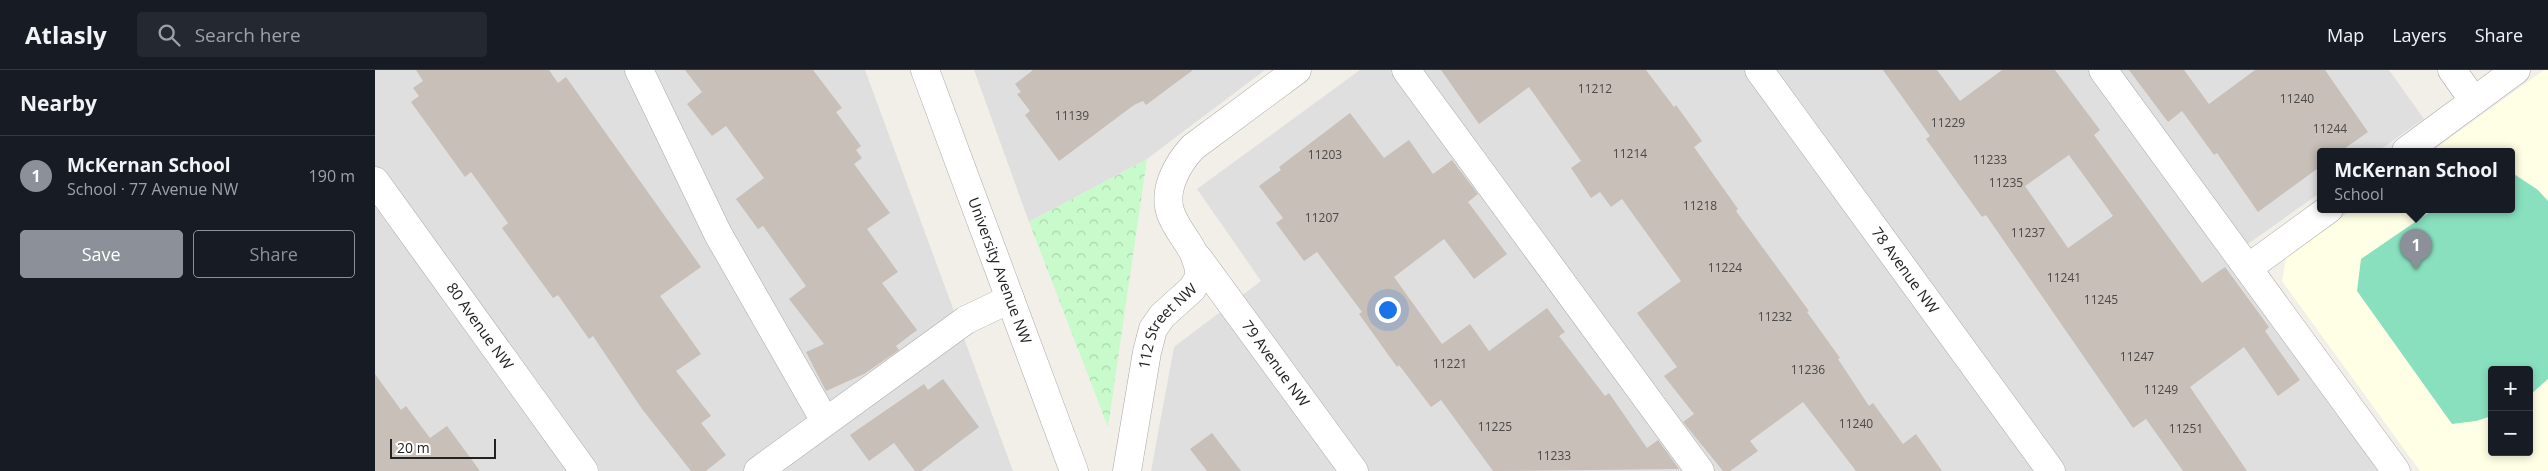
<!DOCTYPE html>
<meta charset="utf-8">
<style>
body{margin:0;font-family:"Open Sans",sans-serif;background:#242831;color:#f1f3f6}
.controls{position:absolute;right:15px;bottom:15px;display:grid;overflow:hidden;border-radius:5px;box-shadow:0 2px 8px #0003}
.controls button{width:45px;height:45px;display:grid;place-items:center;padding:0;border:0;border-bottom:1px solid #363941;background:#171b24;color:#f1f3f6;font:25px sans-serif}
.scale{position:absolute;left:15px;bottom:12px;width:106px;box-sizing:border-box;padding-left:5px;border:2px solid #222;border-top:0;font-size:14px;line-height:18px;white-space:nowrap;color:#222;-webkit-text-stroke:4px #fff;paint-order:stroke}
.you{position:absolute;left:1012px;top:239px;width:18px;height:18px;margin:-12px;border:4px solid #fff;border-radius:50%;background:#1a73e8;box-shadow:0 0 0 8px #1a73e833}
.badge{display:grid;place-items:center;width:32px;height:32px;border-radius:50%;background:#8c9099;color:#fff;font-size:16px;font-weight:700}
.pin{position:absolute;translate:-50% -41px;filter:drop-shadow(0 1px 2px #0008)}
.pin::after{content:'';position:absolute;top:26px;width:18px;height:15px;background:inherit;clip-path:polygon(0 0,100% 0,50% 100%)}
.popup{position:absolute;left:1942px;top:78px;width:198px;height:65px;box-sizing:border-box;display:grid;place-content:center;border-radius:5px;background:#171b24;filter:drop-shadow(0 1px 4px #0005);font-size:16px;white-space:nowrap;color:#9ea1a6}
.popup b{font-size:19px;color:#f1f3f6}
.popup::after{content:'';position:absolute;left:50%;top:100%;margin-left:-10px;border:10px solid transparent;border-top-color:#171b24}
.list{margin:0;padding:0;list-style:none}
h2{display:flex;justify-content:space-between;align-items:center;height:65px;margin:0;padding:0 20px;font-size:21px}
h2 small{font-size:16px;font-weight:400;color:#9ea1a6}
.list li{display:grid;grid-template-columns:32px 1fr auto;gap:15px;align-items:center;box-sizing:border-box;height:80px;padding:0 20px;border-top:1px solid #363941}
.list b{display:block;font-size:19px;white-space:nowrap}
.list p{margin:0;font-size:16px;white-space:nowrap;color:#9ea1a6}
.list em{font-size:16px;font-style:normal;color:#9ea1a6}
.actions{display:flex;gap:10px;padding:15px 20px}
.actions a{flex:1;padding:11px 0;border:1px solid #8c9099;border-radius:5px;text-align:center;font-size:18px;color:#8c9099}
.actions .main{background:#8c9099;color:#fff}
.icon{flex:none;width:28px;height:28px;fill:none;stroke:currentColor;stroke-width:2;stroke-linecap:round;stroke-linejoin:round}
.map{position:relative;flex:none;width:2173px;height:401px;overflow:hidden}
header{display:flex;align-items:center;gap:30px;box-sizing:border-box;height:70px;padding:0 25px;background:#171b24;border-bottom:1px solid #363941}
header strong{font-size:24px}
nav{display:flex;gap:28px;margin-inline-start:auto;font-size:18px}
.search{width:350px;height:45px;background:#242831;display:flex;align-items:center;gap:12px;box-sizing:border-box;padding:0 18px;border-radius:5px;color:#9ea1a6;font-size:19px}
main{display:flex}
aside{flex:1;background:#171b24}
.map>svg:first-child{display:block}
.residential{fill:#e0dfdf}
.education{fill:#ffffe5;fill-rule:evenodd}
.park{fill:url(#park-crowns)}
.pitch{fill:#88e0be}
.building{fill:#c7bfb8;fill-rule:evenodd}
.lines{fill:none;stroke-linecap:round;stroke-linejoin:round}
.minor-casing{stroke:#a9a9a9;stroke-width:29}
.minor{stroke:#fff;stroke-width:28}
.labels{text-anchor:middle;stroke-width:4.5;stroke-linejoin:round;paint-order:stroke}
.number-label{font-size:12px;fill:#4b4948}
.street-label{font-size:15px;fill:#222;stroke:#fff}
</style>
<header>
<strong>Atlasly</strong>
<div class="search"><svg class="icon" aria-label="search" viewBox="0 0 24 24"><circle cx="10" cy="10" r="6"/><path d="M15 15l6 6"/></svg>Search here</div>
<nav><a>Map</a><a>Layers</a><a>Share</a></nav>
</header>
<main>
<aside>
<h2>Nearby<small></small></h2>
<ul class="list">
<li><span class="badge">1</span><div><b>McKernan School</b><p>School · 77 Avenue NW</p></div><em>190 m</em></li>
</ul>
<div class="actions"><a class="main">Save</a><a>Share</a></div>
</aside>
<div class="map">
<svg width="2173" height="401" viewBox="0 0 2173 401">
<defs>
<pattern id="park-crowns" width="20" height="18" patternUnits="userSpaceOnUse" patternTransform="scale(1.25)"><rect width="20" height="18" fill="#c8facc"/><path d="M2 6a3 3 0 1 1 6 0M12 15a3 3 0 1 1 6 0" fill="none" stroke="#acd6af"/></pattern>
</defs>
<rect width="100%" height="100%" fill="#f2efe9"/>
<g class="residential">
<path d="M0 0H490L638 401H0Z"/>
<path d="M599 0H890L772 89 654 152Z"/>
<path d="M985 0H2014L2049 49 2003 81H1946V122L1853 188 2006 401H776L799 277 886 211 822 119Z"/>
</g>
<path class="education" d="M2169 0H2173V401H2045L1907 211 1911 188 1978 139H2136V81H2057ZM2117 300H2154V382H2117Z"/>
<path class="park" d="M772 89 733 357 654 152Z"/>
<path class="pitch" d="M2136 102 2163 120 2173 131V309L2154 326V300H2117V346L2101 351 2077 354 1982 221 1986 189 2059 139H2136Z"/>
<g class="building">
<path d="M41 0H174L183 13 191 7 326 197 285 226 326 284 301 301 336 346 326 353 351 385 331 401H316L267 339 218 266 214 269 183 225 178 228 127 158 133 153 96 102 90 107 36 32 44 26 38 18 48 11Z"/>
<path d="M310 0H438L467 38 461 42 486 76 481 80 487 88 479 94 515 143 492 159 523 202 507 213 542 260 521 276 524 280 489 304 451 321 431 282 449 274 414 229 431 216 388 156 383 159 361 129 389 108 351 56 337 66 312 34 327 22Z"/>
<path d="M658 0H818L771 35 768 31 759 35 684 91 650 45 655 41 642 24 646 22 640 14Z"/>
<path d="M1066 0H1271L1299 37 1301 35 1327 71 1319 77 1363 139 1361 141 1434 241 1432 242 1465 288 1463 289 1494 336 1498 333 1528 374 1541 364 1567 401H1481L1428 332 1375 371 1383 381 1355 401H1348L1308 352 1319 344 1289 306 1302 297 1262 243 1306 211 1247 129 1236 137 1225 122 1216 128 1196 98 1206 91 1154 17 1104 54Z"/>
<path d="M1508 0H1562L1585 31 1627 0H1680L1725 60 1719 65 1827 213 1850 197 1894 257 1890 261 1925 310 1903 326 1869 277 1815 317 1872 401H1808L1771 349 1758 358 1611 145 1607 147 1551 69 1555 66ZM1694 85 1738 146 1693 178 1650 116Z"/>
<path d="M1754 0H1809L1834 34 1880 0H1950L1993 62 1966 81H1946V96L1883 142 1842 83 1839 85 1807 41 1793 52Z"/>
<path d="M975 43 1009 88 1034 70 1058 104 1077 90 1103 124 1093 132 1132 184 1099 209 1069 169 1019 207 1067 274 1095 254 1114 281 1172 238 1190 262 1184 266 1230 326 1234 323 1272 378 1283 370 1304 399 1118 401 1066 330 1056 337 1024 295 1022 297 984 244 987 242 942 182 929 191 901 153 908 148 884 116 906 100 904 97Z"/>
<path d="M0 304 26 340 31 336 55 368 72 356 105 401H0Z"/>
<path d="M568 309 604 357 546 401H540L519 373 494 391 475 365 549 314 553 320Z"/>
<path d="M837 363 866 401H832L815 379Z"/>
</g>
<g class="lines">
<defs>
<g id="minor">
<path d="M264 0 343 164 450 351"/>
<path id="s1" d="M550 0 699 401"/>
<path d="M1031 0 1325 401"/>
<path id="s2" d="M1384 0 1676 401"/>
<path d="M1728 0 2021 401"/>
<path d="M2077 0 2099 31"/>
<path d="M2031 81 2141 0"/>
<path id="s3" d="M0 111 209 401"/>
<path id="s4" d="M823 188 979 401"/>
<path d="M1873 198 1954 139"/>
<path d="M383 401 591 250 635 229"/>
<path id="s5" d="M752 401 772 282 778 259 787 246 817 219 825 206C821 175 806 169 796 144 787 120 803 93 818 77L922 0"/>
</g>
</defs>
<use href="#minor" class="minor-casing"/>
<use href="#minor" class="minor"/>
</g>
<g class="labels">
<g class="number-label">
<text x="1220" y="23">11212</text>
<text x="1922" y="33">11240</text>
<text x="697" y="50">11139</text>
<text x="1573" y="57">11229</text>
<text x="1955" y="63">11244</text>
<text x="1255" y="88">11214</text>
<text x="950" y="89">11203</text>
<text x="1615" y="94">11233</text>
<text x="1631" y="117">11235</text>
<text x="1325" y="140">11218</text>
<text x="947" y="152">11207</text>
<text x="1653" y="167">11237</text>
<text x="1350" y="202">11224</text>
<text x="1689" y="212">11241</text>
<text x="1726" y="234">11245</text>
<text x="1400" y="251">11232</text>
<text x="1762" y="291">11247</text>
<text x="1075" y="298">11221</text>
<text x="1433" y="304">11236</text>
<text x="1786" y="324">11249</text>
<text x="1481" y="358">11240</text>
<text x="1120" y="361">11225</text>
<text x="1811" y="363">11251</text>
<text x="1179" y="390">11233</text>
</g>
<g class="street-label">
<text dy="5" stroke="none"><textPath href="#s2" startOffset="248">78 Avenue NW</textPath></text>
<text dy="5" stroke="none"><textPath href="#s1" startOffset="214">University Avenue NW</textPath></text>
<text dy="5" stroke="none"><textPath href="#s3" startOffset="179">80 Avenue NW</textPath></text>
<text dy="5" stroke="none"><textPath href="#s5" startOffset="154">112 Street NW</textPath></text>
<text dy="5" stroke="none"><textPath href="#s4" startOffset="131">79 Avenue NW</textPath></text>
</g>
</g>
</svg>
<div class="controls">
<button>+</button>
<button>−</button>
</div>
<div class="scale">20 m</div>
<div class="you"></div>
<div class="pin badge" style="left:2041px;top:200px">1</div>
<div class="popup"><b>McKernan School</b>School</div>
</div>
</main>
